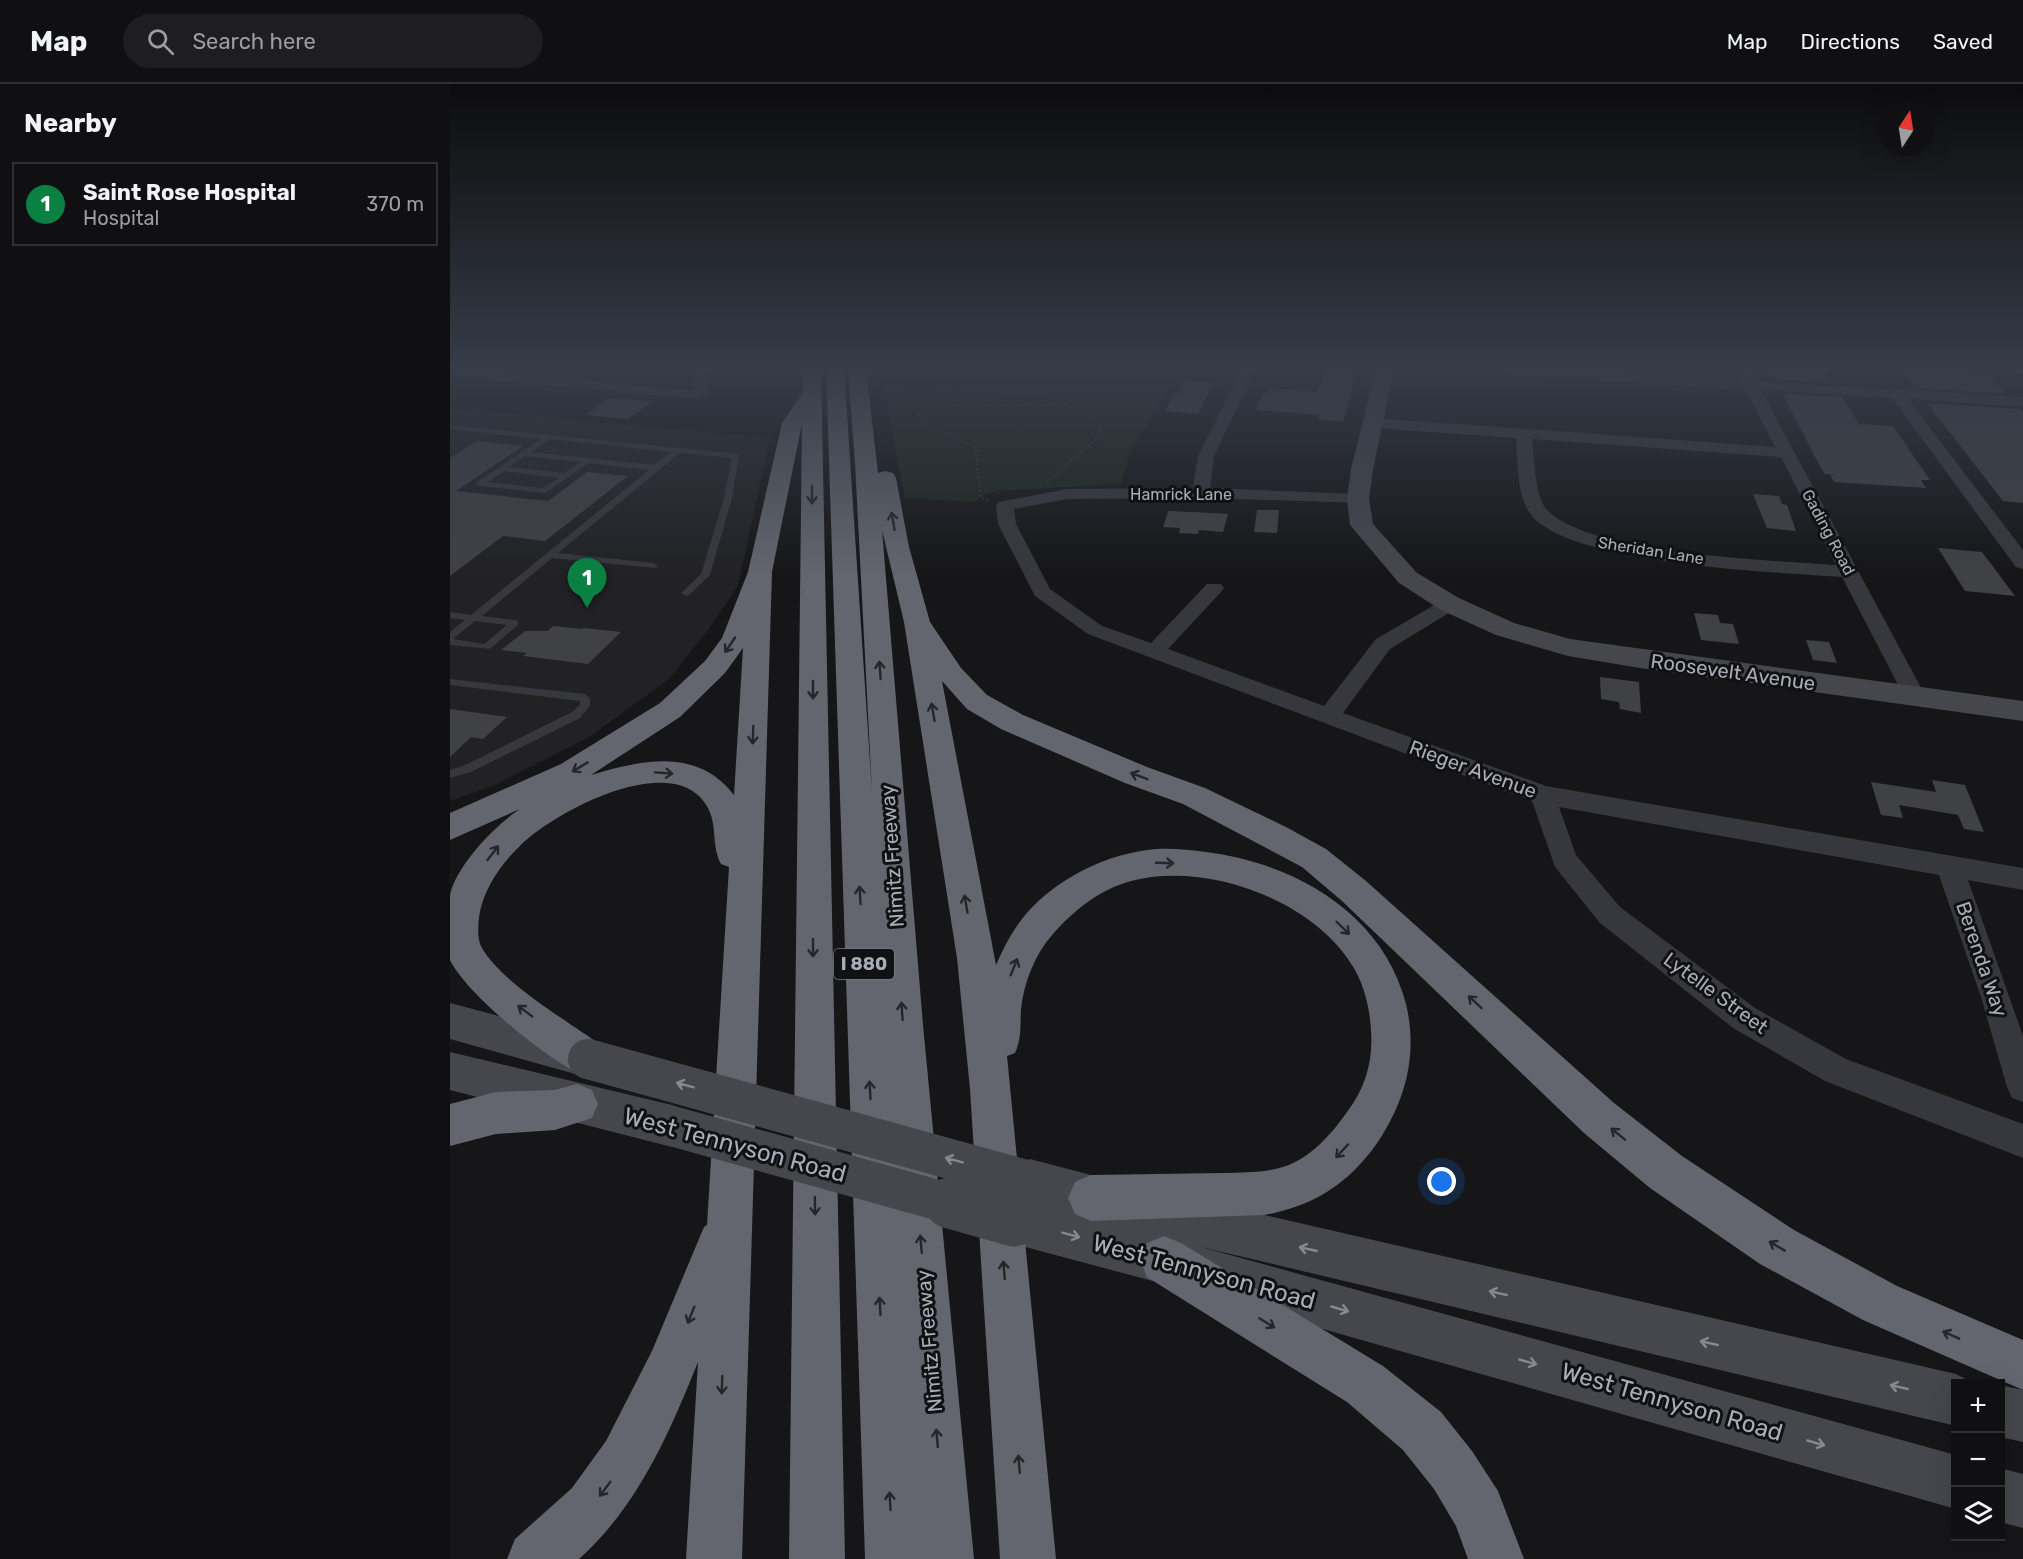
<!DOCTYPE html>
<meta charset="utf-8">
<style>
body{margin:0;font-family:Rubik,sans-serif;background:#1e1e20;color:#f1f3f6}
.controls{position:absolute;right:18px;bottom:18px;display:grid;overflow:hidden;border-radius:0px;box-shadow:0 6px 24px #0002}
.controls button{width:54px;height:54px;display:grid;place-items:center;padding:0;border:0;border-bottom:2px solid #303032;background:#101012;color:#f1f3f6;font:30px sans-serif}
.compass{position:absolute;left:1429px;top:18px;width:54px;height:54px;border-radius:50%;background:#101012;box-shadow:0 6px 24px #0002;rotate:12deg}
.you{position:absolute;left:992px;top:1098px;width:21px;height:21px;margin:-15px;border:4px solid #fff;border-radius:50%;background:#1a73e8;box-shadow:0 0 0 9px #1a73e833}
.badge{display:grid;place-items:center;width:39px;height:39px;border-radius:50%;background:#0b8043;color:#fff;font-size:20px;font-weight:700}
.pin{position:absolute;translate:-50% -50px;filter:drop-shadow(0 2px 3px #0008)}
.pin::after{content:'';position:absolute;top:32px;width:21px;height:18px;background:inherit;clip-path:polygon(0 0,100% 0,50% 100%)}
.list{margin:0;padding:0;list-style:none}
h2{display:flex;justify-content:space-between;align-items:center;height:78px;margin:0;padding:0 24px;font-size:26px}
h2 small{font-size:20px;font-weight:400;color:#9c9d9f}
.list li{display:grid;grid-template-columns:39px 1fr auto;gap:18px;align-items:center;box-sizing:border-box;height:84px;margin:0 12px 12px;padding:0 12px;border:2px solid #303032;border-radius:0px}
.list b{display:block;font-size:22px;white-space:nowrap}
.list p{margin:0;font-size:20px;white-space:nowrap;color:#9c9d9f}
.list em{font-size:20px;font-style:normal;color:#9c9d9f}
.icon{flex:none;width:33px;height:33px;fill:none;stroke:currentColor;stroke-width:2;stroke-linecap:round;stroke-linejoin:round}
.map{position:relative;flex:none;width:1573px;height:1475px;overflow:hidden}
header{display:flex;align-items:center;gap:36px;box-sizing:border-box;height:84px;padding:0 30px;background:#101012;border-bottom:2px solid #303032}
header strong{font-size:28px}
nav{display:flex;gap:33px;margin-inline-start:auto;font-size:21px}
.search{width:420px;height:54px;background:#1e1e20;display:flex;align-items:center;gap:15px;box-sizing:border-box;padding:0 21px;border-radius:33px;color:#9c9d9f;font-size:22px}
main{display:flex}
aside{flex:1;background:#101012}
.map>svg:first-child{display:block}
.built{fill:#222225}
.green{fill:#1e261f}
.building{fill:#404145}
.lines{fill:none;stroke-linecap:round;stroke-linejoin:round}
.path{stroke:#3d3f44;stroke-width:2;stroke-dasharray:1.5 3;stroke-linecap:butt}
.lane{fill:#37383d;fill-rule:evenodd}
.street{fill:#37383d;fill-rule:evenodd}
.secondary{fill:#45474d;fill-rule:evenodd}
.highway{fill:#63666e;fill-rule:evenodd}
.secondary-bridge-far1{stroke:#45474d;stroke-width:40}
.secondary-bridge{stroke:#45474d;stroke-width:51}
.oneway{stroke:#26262a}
.oneway2{stroke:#858993}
.labels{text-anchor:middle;stroke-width:6;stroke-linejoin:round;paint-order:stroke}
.far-street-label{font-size:16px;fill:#a8adb8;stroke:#111113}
.shield{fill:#111113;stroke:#7b7e86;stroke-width:1.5}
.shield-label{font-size:18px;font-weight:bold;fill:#a8adb8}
.street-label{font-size:20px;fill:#a8adb8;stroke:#111113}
.near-street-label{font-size:24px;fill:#a8adb8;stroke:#111113}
</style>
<header>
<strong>Map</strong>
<div class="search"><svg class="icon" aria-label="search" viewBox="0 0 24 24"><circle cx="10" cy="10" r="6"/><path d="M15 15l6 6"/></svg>Search here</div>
<nav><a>Map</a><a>Directions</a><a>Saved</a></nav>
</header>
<main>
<aside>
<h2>Nearby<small></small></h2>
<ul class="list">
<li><span class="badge">1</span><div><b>Saint Rose Hospital</b><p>Hospital</p></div><em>370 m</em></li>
</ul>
</aside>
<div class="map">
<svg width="1573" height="1475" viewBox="0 0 1573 1475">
<rect width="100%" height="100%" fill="#161618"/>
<g class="built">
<path d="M430 285H731L706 325 433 301Z"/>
<path d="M0 324 320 354 288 502 258 546 219 595 141 652 45 701 0 717Z"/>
</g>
<path class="green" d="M433 301 706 325 679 370 671 400 546 407 534 411 526 418 455 414Z"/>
<g class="building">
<path d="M1320 285H1374L1383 299 1326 296Z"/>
<path d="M1452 286 1540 292 1556 310 1466 304Z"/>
<path d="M876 287 906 290 893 338 868 335 869 331 806 326 813 310H816L819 304 867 308Z"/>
<path d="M735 297 763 299 748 330 715 327 724 309 728 310Z"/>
<path d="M1333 310 1392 313 1409 340 1443 342 1480 396H1471L1476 404 1384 398 1380 390H1375L1365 373Z"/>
<path d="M159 314 202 318 178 335 135 331Z"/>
<path d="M1477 319 1570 325 1573 329V419L1553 417Z"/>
<path d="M27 357 73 362 6 407 98 417 137 388 178 392 95 457 53 452 0 492V374Z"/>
<path d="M1303 410 1329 412 1332 420 1337 421 1346 447 1317 444Z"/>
<path d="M807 426H829L827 449 804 448Z"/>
<path d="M718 427 765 429 778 430 773 448 749 446 748 450 729 449 730 444 713 443Z"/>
<path d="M1488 464 1532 468 1565 512 1515 507Z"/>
<path d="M1244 529 1268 531 1270 539 1283 540 1289 560 1251 556Z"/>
<path d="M103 542 132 545 134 544 171 548 138 580 73 572 77 569 51 566 75 547H98Z"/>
<path d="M1356 556 1379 558 1387 579 1363 576Z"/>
<path d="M1150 593 1189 598 1191 629 1170 625 1169 618 1151 615Z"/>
<path d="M0 625 57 633 33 655 21 653 0 673Z"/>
<path d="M1482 696 1515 701 1534 748 1514 745 1508 731 1449 721 1453 734 1431 731 1421 698 1486 708Z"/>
</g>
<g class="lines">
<path class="path" d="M538 416 531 414 525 363 472 338 468 332 474 326 490 322 617 321 646 335 652 350 597 398"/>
<g class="lane">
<path d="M0 341 289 370 282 414 260 491 239 511 236 512 231 509 251 490 274 414 282 374 230 369 108 469 203 479 208 482 206 484 102 474 32 532 65 536 68 537V541L40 565 0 561V548L15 536 0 534V528L21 531 199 386 139 379 95 409 30 402 26 400 27 398 91 355 0 345ZM100 355 221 368 204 381 81 368ZM75 372 130 378 114 389 59 383ZM54 387 109 394 93 404 38 398ZM25 537 57 541 34 560 3 555Z"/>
<path d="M0 595 135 610 140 614V622L130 634 21 688 0 694V686L13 682 122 628 130 621V617L0 601Z"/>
</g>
<g class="street">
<path d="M0 285 242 306 246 285H260L256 311 249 315 0 293Z"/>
<path d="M792 285H806L764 372 760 404 908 410 914 411 917 415 914 419 751 414 617 415 564 425 566 440 600 505 652 542 701 559 757 500H771L774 504 771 508 718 565 874 622 926 555 993 516H1007L1010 520 1007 524 940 565 893 629 1096 702 1573 784V806L1518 796 1573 952V1018L1562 1014 1557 1003 1531 913 1489 791 1109 723 1126 771 1170 823 1305 924 1396 975 1573 1040V1074L1375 997 1283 944 1150 839 1105 783 1082 717 638 550 585 512 548 440 546 422 549 418 617 405 743 404 748 372Z"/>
<path d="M1024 285H1096L1291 296 1288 290 1295 286 1300 287 1306 297 1573 313V323L1458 315 1573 466V485L1566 483 1442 314 1311 306 1476 613 1473 618 1465 620 1457 618 1392 493C1325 488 1127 481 1083 433 1066 414 1068 378 1066 354L924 344 916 339 924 334 1325 363 1296 306 1031 289ZM1082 355 1331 373 1386 481C1321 476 1141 471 1097 426 1085 414 1084 372 1082 355Z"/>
</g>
<g class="secondary">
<path d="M926 285H944L923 385 919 415 923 440 967 489 1009 514 1064 539 1120 555 1573 617V637L1190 584 1118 572 1046 551 991 526 949 499 900 441 897 415 901 385Z"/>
<path d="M1563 285H1573V291L1565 289Z"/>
<path d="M0 919 125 952 139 958 145 971 139 984 125 990 0 955Z"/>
<path d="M0 968 222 1021 237 1027 243 1042 237 1057 222 1063 0 1006Z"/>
<path d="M580 1075 641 1091 1506 1290 1525 1300H1506V1342L751 1163 1506 1371V1425L714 1200 564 1160 548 1153 541 1137 548 1121 564 1114 573 1116 564 1113 558 1097 564 1081Z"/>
<path d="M1550 1301 1573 1306V1358L1550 1353Z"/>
<path d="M1550 1384 1573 1390V1444L1550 1438Z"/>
</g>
<g class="highway">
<path d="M353 285H371L395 1475H339L352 339 322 488 292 1475H236L248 1278C219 1350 188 1422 129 1475H57L65 1455 122 1404 156 1357 202 1267 254 1143 257 1141 279 783 271 780C259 757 271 735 250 713 209 672 101 730 69 763 50 781 33 806 29 833 28 843 27 856 32 864 53 900 118 937 152 962L158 975 152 988 138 994C102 980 17 911 0 876 0 857 0 829 0 811 6 782 45 741 70 725L0 756V729L111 680 210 619 255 577 272 554 298 488 332 339 352 310ZM293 564 284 711C247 663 192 676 141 691L230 633 275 589Z"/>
<path d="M376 285H394L422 708 405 379 398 285H416L428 389 435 387 443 389 446 394 459 463 480 538 511 584 537 611 573 631 697 683 755 704 836 743 876 765 916 797 1164 1019 1232 1072 1344 1146 1447 1202 1573 1256V1306L1413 1236 1310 1180 1200 1104 1134 1049 892 817 852 783 733 720 675 699 551 645 517 625 492 597 546 881C554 863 563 845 576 830 607 794 658 769 706 765 723 764 740 766 756 768 844 779 933 829 956 920 967 966 958 1009 933 1050 905 1095 867 1122 814 1131L641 1137 625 1130 618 1114 625 1098 641 1091C685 1090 729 1090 773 1089 794 1088 821 1089 841 1080 864 1070 883 1048 897 1028 916 1003 923 977 921 947 920 926 915 904 905 886 866 816 756 777 681 797 650 805 623 827 603 850 585 870 574 898 571 925 570 941 572 954 565 969L557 972 606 1475H550L520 1005 507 874 454 538 432 446 473 941 524 1475H415Z"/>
<path d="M127 1000 142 1006 148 1020 142 1034 105 1046 46 1050 0 1062V1020L46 1008 105 1006Z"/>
<path d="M714 1152 731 1159 933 1282 991 1328 1022 1367 1048 1407 1074 1475H1018L1006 1442 984 1405 953 1366 897 1318 697 1193 690 1176 697 1159Z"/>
</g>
<g class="secondary-bridge-far1">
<path d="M138 975 580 1097"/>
<path d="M222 1042 505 1121"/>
</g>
<path class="secondary-bridge" d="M500 1119 564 1137"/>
</g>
<defs><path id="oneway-shaft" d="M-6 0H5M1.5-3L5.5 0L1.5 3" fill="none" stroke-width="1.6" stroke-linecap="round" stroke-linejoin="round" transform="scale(1.5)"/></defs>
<g class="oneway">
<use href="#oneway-shaft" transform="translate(362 411) rotate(90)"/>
<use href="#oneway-shaft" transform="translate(443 437) rotate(-100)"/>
<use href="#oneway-shaft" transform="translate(280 561) rotate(124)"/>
<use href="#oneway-shaft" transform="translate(430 586) rotate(-94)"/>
<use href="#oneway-shaft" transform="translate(363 606) rotate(90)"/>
<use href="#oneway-shaft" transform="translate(483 628) rotate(-100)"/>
<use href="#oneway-shaft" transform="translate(303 651) rotate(92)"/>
<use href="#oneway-shaft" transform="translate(130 683) rotate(149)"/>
<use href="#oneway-shaft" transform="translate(214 689) rotate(4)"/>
<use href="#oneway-shaft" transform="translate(689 692) rotate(-159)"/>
<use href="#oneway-shaft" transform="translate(43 769) rotate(-52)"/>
<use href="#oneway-shaft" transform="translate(715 779) rotate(2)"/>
<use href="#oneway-shaft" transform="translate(410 811) rotate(-93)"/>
<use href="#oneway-shaft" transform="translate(516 820) rotate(-100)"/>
<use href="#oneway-shaft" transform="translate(893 844) rotate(44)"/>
<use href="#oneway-shaft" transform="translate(363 864) rotate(90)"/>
<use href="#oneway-shaft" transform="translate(564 883) rotate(-68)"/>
<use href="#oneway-shaft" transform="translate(1025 918) rotate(-137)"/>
<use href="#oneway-shaft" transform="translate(75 927) rotate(-143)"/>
<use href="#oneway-shaft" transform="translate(452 927) rotate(-94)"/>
<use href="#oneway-shaft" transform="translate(420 1006) rotate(-93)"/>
<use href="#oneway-shaft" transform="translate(1168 1050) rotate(-141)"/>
<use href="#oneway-shaft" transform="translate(892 1067) rotate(133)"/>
<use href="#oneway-shaft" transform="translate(365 1122) rotate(89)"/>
<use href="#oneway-shaft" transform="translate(471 1160) rotate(-95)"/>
<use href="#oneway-shaft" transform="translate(1327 1162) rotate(-149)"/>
<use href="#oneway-shaft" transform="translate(554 1186) rotate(-95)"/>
<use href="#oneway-shaft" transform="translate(430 1222) rotate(-93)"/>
<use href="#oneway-shaft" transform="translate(241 1231) rotate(112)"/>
<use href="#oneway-shaft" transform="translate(817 1239) rotate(32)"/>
<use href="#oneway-shaft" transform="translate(1501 1251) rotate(-156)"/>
<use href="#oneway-shaft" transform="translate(272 1301) rotate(92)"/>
<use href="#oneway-shaft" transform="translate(487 1354) rotate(-95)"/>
<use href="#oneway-shaft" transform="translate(569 1380) rotate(-95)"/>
<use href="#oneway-shaft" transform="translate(155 1405) rotate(127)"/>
<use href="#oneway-shaft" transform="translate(440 1417) rotate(-93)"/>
</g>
<g class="oneway2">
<use href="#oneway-shaft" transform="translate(235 1001) rotate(-165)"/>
<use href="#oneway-shaft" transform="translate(504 1076) rotate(-165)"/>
<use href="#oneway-shaft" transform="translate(621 1151) rotate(15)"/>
<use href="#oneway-shaft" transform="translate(858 1165) rotate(-167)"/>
<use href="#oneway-shaft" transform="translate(1048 1209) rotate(-167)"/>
<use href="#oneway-shaft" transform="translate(890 1225) rotate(16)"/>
<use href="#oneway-shaft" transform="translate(1259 1259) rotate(-167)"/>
<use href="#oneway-shaft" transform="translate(1078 1278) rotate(16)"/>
<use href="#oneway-shaft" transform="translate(1449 1303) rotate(-167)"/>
<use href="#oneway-shaft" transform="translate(1366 1359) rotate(16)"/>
</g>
<linearGradient id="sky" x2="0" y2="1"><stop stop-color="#0c0c0d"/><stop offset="0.58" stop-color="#363c48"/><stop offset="1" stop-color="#363c48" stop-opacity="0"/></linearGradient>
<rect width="1573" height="491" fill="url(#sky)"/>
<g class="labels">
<g class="far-street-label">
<text x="731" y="416">Hamrick Lane</text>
<text transform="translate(1379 448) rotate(62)" y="6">Gading Road</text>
<text transform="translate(1201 466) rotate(9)" y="6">Sheridan Lane</text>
</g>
<rect class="shield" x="384" y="865" width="60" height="30" rx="4.5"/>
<g class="shield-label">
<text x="414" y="886">I 880</text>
</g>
<g class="street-label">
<text transform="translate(1283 588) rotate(8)" y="7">Roosevelt Avenue</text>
<text transform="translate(1023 685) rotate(20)" y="7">Rieger Avenue</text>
<text transform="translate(442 772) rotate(-94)" y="7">Nimitz Freeway</text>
<text transform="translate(1532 875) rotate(71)" y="7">Berenda Way</text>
<text transform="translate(1266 909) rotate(36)" y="7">Lytelle Street</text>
<text transform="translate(479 1257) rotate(-95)" y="7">Nimitz Freeway</text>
</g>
<g class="near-street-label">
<text transform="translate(285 1061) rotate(15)" y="8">West Tennyson Road</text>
<text transform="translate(754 1188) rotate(15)" y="8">West Tennyson Road</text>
<text transform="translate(1222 1318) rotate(16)" y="8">West Tennyson Road</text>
</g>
</g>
</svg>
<div class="controls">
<button>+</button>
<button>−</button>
<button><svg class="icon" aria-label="layers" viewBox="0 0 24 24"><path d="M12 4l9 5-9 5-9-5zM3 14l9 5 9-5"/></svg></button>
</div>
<svg class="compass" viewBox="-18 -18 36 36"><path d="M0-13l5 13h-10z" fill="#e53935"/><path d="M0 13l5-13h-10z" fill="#9c9d9f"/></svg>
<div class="you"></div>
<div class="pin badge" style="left:137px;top:524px">1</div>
</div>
</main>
